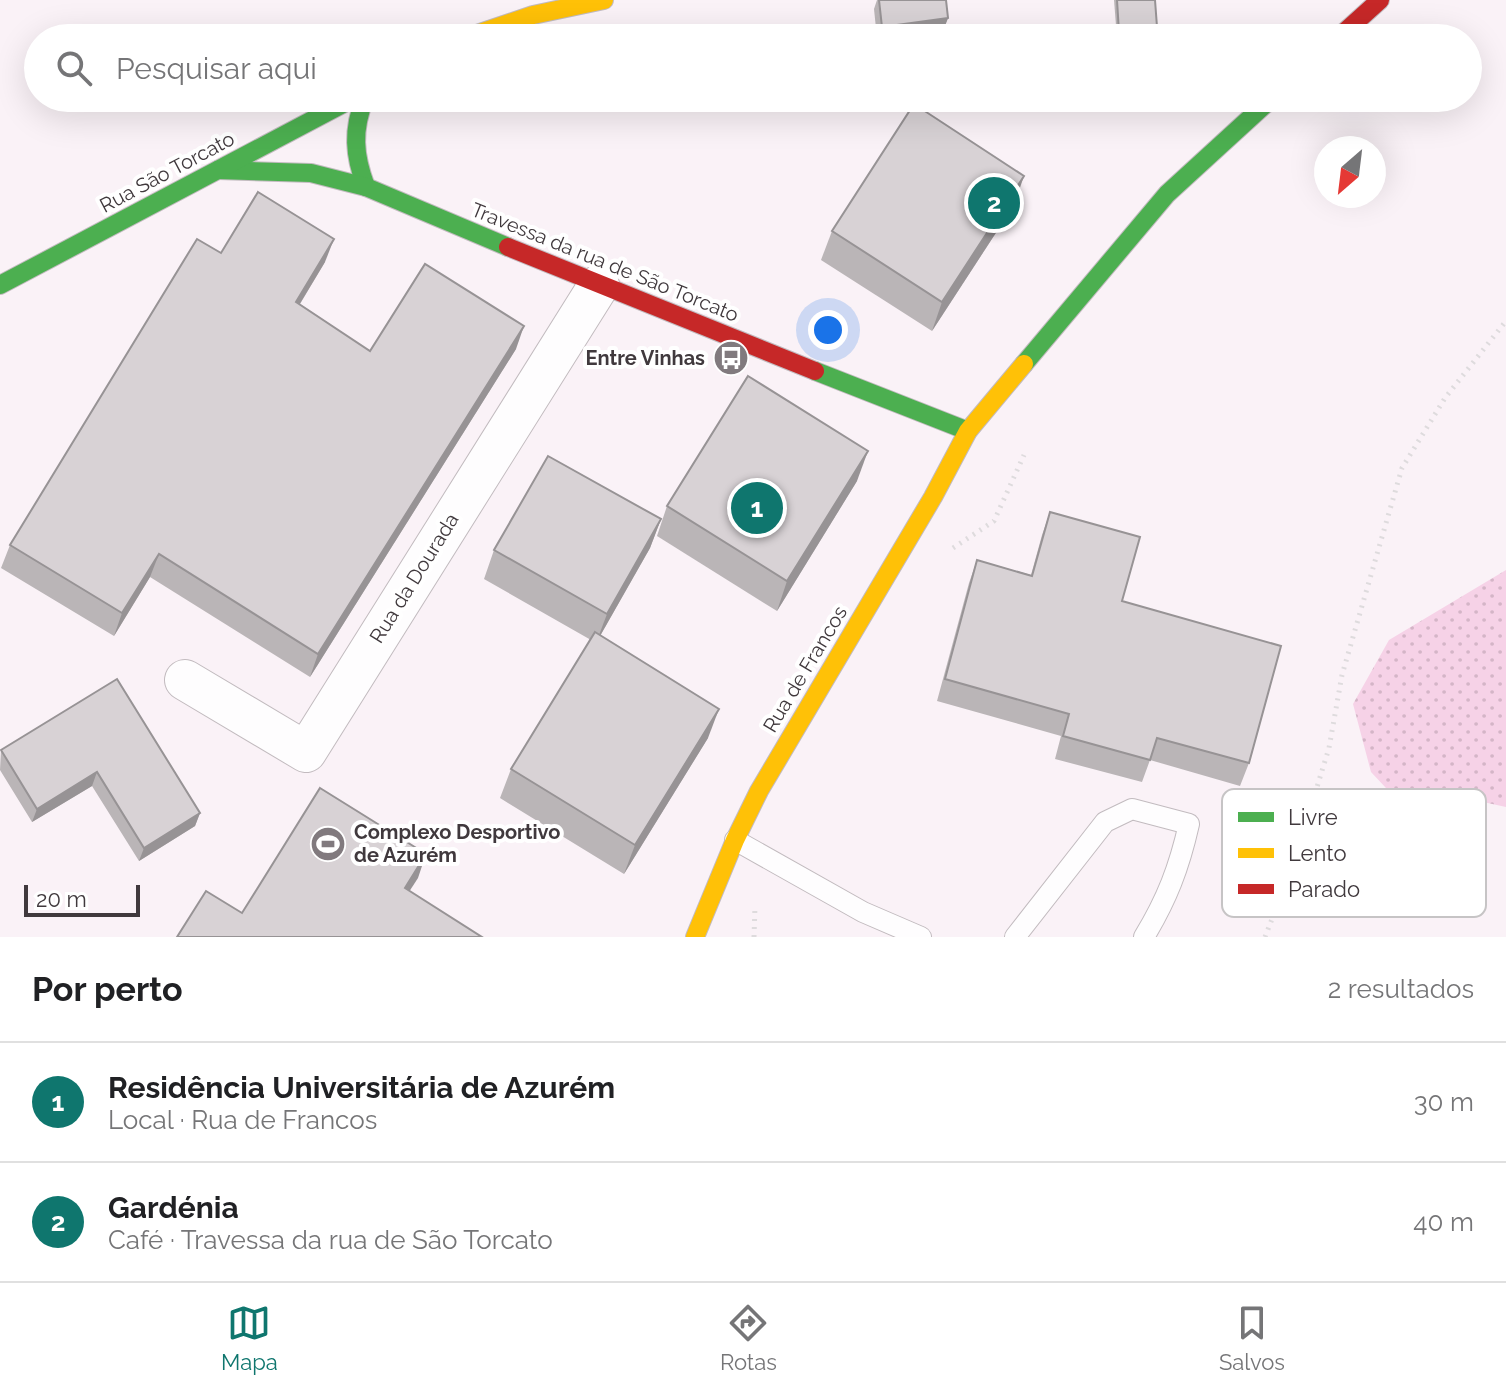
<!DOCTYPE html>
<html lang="pt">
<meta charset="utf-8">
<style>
body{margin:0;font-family:Raleway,sans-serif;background:#f2f2f2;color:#202124}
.compass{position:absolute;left:1314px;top:136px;width:72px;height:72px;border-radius:50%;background:#fff;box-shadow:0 8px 32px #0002;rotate:208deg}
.scale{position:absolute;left:24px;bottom:20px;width:116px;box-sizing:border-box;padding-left:8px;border:4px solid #40393d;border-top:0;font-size:22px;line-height:28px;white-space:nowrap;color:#40393d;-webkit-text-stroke:6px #fff;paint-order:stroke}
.you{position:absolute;left:828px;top:330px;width:28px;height:28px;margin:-20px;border:6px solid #fff;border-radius:50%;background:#1a73e8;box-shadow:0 0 0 12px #1a73e833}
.badge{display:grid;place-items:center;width:52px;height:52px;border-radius:50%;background:#0f766e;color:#fff;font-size:26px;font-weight:700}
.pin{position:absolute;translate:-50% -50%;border:4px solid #fff;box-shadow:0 2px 8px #0006}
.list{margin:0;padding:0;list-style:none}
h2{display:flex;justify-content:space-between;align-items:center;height:104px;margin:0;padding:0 32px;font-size:34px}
h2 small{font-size:26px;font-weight:400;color:#757577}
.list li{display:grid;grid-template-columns:52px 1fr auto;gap:24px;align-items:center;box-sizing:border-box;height:120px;padding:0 32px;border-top:2px solid #e0e0e0}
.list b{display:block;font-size:30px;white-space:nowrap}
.list p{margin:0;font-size:26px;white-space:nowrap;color:#757577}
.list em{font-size:26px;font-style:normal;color:#757577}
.icon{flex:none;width:44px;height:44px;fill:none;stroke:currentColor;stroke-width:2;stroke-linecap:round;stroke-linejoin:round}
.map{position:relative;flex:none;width:1506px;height:937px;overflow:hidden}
.search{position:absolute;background:#fff;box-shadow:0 8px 32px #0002;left:24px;right:24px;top:24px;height:88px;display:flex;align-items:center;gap:20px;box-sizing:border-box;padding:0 28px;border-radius:44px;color:#757577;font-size:30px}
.sheet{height:344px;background:#fff}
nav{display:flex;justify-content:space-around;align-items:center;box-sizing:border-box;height:112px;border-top:2px solid #e0e0e0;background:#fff;font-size:22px;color:#757577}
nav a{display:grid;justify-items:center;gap:4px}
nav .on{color:#0f766e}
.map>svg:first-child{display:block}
.grass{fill:url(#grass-dots)}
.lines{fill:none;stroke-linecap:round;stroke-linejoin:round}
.lane-casing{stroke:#c2bbbf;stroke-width:22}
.street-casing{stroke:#c2bbbf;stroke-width:42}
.fast-casing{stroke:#c2bbbf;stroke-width:20}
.slow-casing{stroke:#c2bbbf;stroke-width:20}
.jam-casing{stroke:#c2bbbf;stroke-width:20}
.path{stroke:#dedbdd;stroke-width:5;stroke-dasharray:2 6;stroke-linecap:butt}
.lane{stroke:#fefdfe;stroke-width:20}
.street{stroke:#fefdfe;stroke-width:40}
.fast{stroke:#4caf50;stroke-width:18}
.slow{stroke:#ffc107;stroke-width:18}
.jam{stroke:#c62828;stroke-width:18}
.wall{fill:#bab5b7}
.shaded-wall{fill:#979395}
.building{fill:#d8d2d5;stroke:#979395;stroke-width:2}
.labels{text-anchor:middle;stroke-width:8;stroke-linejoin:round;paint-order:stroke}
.street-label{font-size:20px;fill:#40393d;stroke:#fff}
.poi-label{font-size:20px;font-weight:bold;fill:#40393d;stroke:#fff;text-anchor:end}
.key{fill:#fff;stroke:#c6c4c5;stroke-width:2}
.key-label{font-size:22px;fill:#40393d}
</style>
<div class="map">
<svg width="1506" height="937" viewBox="0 0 1506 937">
<defs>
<pattern id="grass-dots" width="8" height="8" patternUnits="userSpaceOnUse" patternTransform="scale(2)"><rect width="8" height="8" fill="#f6d2e7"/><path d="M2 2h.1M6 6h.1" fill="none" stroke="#d4b5c7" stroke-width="1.8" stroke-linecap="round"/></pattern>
</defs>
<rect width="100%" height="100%" fill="#faf2f7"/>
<path class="grass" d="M1506 570V807L1483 802 1443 815 1400 803 1371 772 1353 704 1389 640Z"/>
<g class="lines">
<defs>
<g id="lane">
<path d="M735 840 863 912 921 937"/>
<path d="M1015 937 1105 822 1132 809 1189 824C1179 868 1167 899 1144 937"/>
</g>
<path id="street" d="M185 680 306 752 599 285"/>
<g id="fast">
<path d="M365 98C352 130 354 155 366 187"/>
<path d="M218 170 311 173 366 187 508 247"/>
<path d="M0 285 354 98"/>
<path d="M1024 364 1167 194 1272 98"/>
<path d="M815 371 968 431"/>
</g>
<g id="slow">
<path d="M465 38 533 15 604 0"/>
<path d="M695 937 735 840 759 791 933 497 968 431 1024 364"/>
</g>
<g id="jam">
<path d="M1338 38 1380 0"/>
<path d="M508 247 815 371"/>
</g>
</defs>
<use href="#lane" class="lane-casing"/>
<use href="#street" class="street-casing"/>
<use href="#fast" class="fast-casing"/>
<use href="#slow" class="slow-casing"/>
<use href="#jam" class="jam-casing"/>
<g class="path">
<path d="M953 548 994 521 1024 455"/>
<path d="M754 937 755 906"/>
<path d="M1265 937 1293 865 1329 748 1342 675 1402 468 1445 398 1506 321"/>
</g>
<use href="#lane" class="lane"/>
<use href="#street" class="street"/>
<use href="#fast" class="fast"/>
<use href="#slow" class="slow"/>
<use href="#jam" class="jam"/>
</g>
<g class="wall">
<path d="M877 0H946L948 18 943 31 895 38H877L874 9Z"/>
<path d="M1114 0H1155L1157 27 1154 34 1117 38Z"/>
<path d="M1014 205 932 331 821 260 832 231Z"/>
<path d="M221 253 325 262 300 304 370 351 516 349 310 677 150 577 114 636 1 568 10 545Z"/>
<path d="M857 481 777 611 657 536 667 506Z"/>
<path d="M1050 512 1122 601 1249 763 1240 786 1150 760 1142 782 1055 759 1061 736 937 701 969 583 977 560 1031 575 1042 535Z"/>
<path d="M661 519 650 548 600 636 708 738 624 874 500 798 511 769 591 640 484 579 494 550Z"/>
<path d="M117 679 200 813 195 826 139 861 92 786 32 822 0 770 1 750Z"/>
</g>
<g class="shaded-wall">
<path d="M948 18 943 31 895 38H878L882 27Z"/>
<path d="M1157 27 1154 34 1117 38 1119 32Z"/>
<path d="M1024 176 1014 205 932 331 942 302Z"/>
<path d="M334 239 325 262 287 325 296 302Z"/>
<path d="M524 326 516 349 310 677 318 654Z"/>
<path d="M868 451 857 481 777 611 787 581Z"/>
<path d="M661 519 650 548 596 643 607 614Z"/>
<path d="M159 554 150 577 114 636 122 613Z"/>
<path d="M719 709 708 738 624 874 635 845Z"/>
<path d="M97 772 92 786 32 822 37 809Z"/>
<path d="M200 813 195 826 139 861 144 848Z"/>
<path d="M426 854 418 878 396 912 405 888Z"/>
</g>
<g class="building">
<path d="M879 0H946L948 18 882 27Z"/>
<path d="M1117 0H1155L1157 27 1119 32Z"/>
<path d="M914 104 1024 176 942 302 832 231Z"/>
<path d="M258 192 334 239 296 302 370 351 425 264 524 326 318 654 159 554 122 613 10 545 197 239 221 253Z"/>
<path d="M748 376 868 451 787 581 667 506Z"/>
<path d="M548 456 661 519 607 614 494 550Z"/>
<path d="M1050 512 1140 537 1122 601 1281 646 1249 763 1157 738 1150 760 1063 736 1069 714 945 679 977 560 1032 576Z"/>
<path d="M595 632 719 709 635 845 511 769Z"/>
<path d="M117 679 200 813 144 848 97 772 37 809 1 750Z"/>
<path d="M320 788 426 854 405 888 482 937H177L206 891 242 913Z"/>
</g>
<defs>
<symbol id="bus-disc" viewBox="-11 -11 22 22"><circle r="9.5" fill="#817a7e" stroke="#fff"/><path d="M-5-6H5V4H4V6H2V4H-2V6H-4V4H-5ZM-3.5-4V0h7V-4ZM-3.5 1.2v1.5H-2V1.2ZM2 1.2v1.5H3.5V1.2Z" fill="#fff"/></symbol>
<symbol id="stadium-disc" viewBox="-11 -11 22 22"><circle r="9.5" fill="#817a7e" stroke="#fff"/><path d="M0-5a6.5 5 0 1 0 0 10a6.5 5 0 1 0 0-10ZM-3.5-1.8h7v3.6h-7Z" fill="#fff"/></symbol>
</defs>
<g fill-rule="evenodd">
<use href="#bus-disc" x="711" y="338" width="40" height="40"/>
<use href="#stadium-disc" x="308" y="824" width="40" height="40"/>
</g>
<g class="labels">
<g class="street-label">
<text transform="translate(167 172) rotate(-28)" y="7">Rua São Torcato</text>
<text transform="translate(605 262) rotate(22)" y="7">Travessa da rua de São Torcato</text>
<text transform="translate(414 578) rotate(-58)" y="7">Rua da Dourada</text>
<text transform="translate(805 669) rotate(-59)" y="7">Rua de Francos</text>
</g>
<g class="poi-label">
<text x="705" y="365">Entre Vinhas</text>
<text x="354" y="839" text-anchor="start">Complexo Desportivo<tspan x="354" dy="23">de Azurém</tspan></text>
</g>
</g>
<rect x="1222" y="789" width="264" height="128" rx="12" class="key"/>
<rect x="1238" y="812" width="36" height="10" fill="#4caf50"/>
<rect x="1238" y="848" width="36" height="10" fill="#ffc107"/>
<rect x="1238" y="884" width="36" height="10" fill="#c62828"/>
<g class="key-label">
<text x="1288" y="825">Livre</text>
<text x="1288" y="861">Lento</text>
<text x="1288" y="897">Parado</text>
</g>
</svg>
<svg class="compass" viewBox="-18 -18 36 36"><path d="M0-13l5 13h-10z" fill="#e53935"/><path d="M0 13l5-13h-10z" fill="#757577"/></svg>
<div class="scale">20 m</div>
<div class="you"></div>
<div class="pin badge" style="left:757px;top:508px">1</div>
<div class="pin badge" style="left:994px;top:203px">2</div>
<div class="search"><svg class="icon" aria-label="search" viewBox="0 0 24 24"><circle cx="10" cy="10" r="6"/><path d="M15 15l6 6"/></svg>Pesquisar aqui</div>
</div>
<section class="sheet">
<h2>Por perto<small>2 resultados</small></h2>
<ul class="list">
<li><span class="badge">1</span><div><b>Residência Universitária de Azurém</b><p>Local · Rua de Francos</p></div><em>30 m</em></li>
<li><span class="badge">2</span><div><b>Gardénia</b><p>Café · Travessa da rua de São Torcato</p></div><em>40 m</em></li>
</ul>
</section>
<nav>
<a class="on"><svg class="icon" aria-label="map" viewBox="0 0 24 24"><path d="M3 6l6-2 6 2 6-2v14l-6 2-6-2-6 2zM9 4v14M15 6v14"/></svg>Mapa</a>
<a><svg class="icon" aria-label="directions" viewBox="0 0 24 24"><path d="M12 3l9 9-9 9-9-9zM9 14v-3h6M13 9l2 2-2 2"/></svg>Rotas</a>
<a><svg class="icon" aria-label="saved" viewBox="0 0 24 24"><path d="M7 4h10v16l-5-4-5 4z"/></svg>Salvos</a>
</nav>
